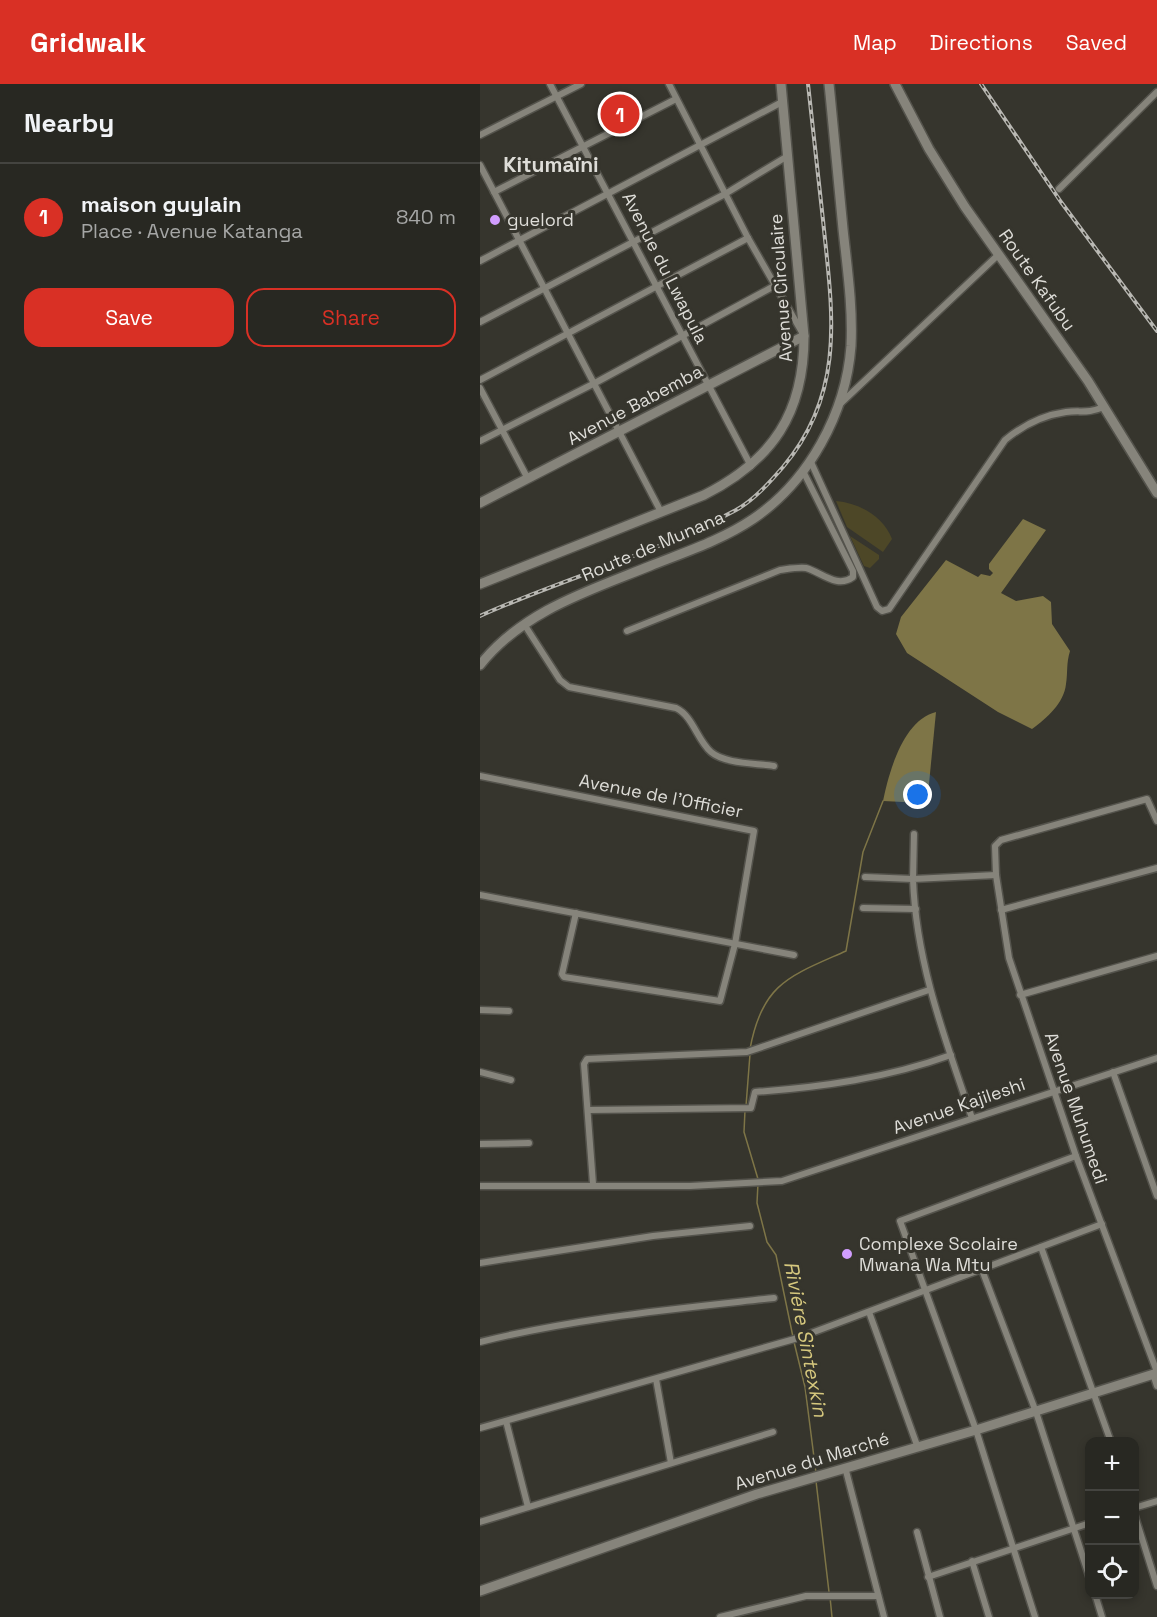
<!DOCTYPE html>
<meta charset="utf-8">
<style>
body{margin:0;font-family:"Space Grotesk",sans-serif;background:#30302a;color:#f1f3f6}
.controls{position:absolute;right:18px;bottom:18px;display:grid;overflow:hidden;border-radius:12px;box-shadow:0 3px 9px #0003}
.controls button{width:54px;height:54px;display:grid;place-items:center;padding:0;border:0;border-bottom:2px solid #444440;background:#282822;color:#f1f3f6;font:30px sans-serif}
.you{position:absolute;left:438px;top:711px;width:21px;height:21px;margin:-15px;border:4px solid #fff;border-radius:50%;background:#1a73e8;box-shadow:0 0 0 9px #1a73e833}
.badge{display:grid;place-items:center;width:39px;height:39px;border-radius:50%;background:#d93025;color:#fff;font-size:20px;font-weight:700}
.pin{position:absolute;translate:-50% -50%;border:3px solid #fff;box-shadow:0 2px 6px #0006}
.list{margin:0;padding:0;list-style:none}
h2{display:flex;justify-content:space-between;align-items:center;height:78px;margin:0;padding:0 24px;font-size:26px}
h2 small{font-size:20px;font-weight:400;color:#a5a6a5}
.list li{display:grid;grid-template-columns:39px 1fr auto;gap:18px;align-items:center;box-sizing:border-box;height:108px;padding:0 24px;border-top:2px solid #444440}
.list b{display:block;font-size:22px;white-space:nowrap}
.list p{margin:0;font-size:20px;white-space:nowrap;color:#a5a6a5}
.list em{font-size:20px;font-style:normal;color:#a5a6a5}
.actions{display:flex;gap:12px;padding:18px 24px}
.actions a{flex:1;padding:14px 0;border:2px solid #d93025;border-radius:18px;text-align:center;font-size:21px;color:#d93025}
.actions .main{background:#d93025;color:#fff}
.icon{flex:none;width:33px;height:33px;fill:none;stroke:currentColor;stroke-width:2;stroke-linecap:round;stroke-linejoin:round}
.map{position:relative;flex:none;width:677px;height:1533px;overflow:hidden}
header{display:flex;align-items:center;gap:36px;box-sizing:border-box;height:84px;padding:0 30px;background:#d93025;color:#fff}
header strong{font-size:28px}
nav{display:flex;gap:33px;margin-inline-start:auto;font-size:21px}
main{display:flex}
aside{flex:1;background:#282822}
.map>svg:first-child{display:block}
.green{fill:#4d4727}
.water{fill:#7e7547}
.lines{fill:none;stroke-linecap:round;stroke-linejoin:round}
.stream{stroke:#7e7547;stroke-width:1.5}
.street-casing{stroke:#54534c;stroke-width:9}
.secondary-casing{stroke:#54534c;stroke-width:12}
.street{stroke:#86847b;stroke-width:6}
.secondary{stroke:#86847b;stroke-width:9}
.rail-casing{stroke:#b9b8b3;stroke-width:4}
.rail{stroke:#36352d;stroke-width:1.5;stroke-dasharray:4.5;stroke-linecap:butt}
.poi-dot{fill:#d19dfe;stroke:#36352d;stroke-width:2}
.labels{text-anchor:middle;stroke-width:6;stroke-linejoin:round;paint-order:stroke}
.poi-label{font-size:18px;fill:#deddd8;stroke:#36352d;text-anchor:start}
.street-label{font-size:18px;fill:#deddd8;stroke:#36352d}
.water-label{font-size:20px;font-style:italic;fill:#d6c87e;stroke:#36352d}
.quarter-label{font-size:21px;font-weight:bold;fill:#deddd8;stroke:#36352d}
</style>
<header>
<strong>Gridwalk</strong>
<nav><a>Map</a><a>Directions</a><a>Saved</a></nav>
</header>
<main>
<aside>
<h2>Nearby<small></small></h2>
<ul class="list">
<li><span class="badge">1</span><div><b>maison guylain</b><p>Place · Avenue Katanga</p></div><em>840 m</em></li>
</ul>
<div class="actions"><a class="main">Save</a><a>Share</a></div>
</aside>
<div class="map">
<svg width="677" height="1533" viewBox="0 0 677 1533">
<rect width="100%" height="100%" fill="#36352d"/>
<g class="green">
<path d="M356 417C379 419 403 432 412 455L403 468 367 443Z"/>
<path d="M370 452 399 471V475L390 484 384 482Z"/>
</g>
<g class="water">
<path d="M543 435 566 446 521 509 536 517 563 512 571 518 572 540 590 567C586 580 588 588 586 600 584 619 567 634 552 645L518 628 427 569 416 550 421 533 466 476 498 493 501 490 510 492 513 489 509 485V480Z"/>
<path d="M456 628 448 710 444 719 403 717C409 688 423 636 456 628Z"/>
</g>
<g class="lines">
<g class="stream">
<path d="M270 965C282 899 310 892 366 867L383 768 403 717"/>
<path d="M266 1022 270 970"/>
<path d="M265 1026 264 1048 278 1095"/>
<path d="M278 1099 277 1119 287 1158 296 1171 313 1253"/>
<path d="M314 1258 325 1303 336 1389"/>
<path d="M336 1397 349 1508"/>
<path d="M350 1513 352 1533"/>
</g>
<defs>
<g id="street">
<path d="M70 0 271 382"/>
<path d="M189 0 268 154 323 250"/>
<path d="M0 51 101 0"/>
<path d="M0 81 181 428"/>
<path d="M579 105 677 8"/>
<path d="M14 108 196 15"/>
<path d="M0 177 302 18"/>
<path d="M0 238 245 110 306 73"/>
<path d="M0 296 268 154"/>
<path d="M0 304 48 395"/>
<path d="M360 320 518 171"/>
<path d="M0 357 115 299 296 201"/>
<path d="M330 376 397 523 402 527 409 525 525 356C542 342 564 331 586 328 602 326 606 330 624 323"/>
<path d="M44 540 80 596 89 603 196 624C213 632 217 656 231 668 245 680 276 679 294 682"/>
<path d="M147 547 300 486C308 485 318 483 326 484 341 488 357 505 373 493V487L323 387"/>
<path d="M0 692 274 747 255 860 240 917 84 893 82 890 96 829"/>
<path d="M677 737 667 715 521 756 515 762 516 791 529 874 596 1072 677 1288"/>
<path d="M385 793 433 795 434 750"/>
<path d="M0 811 314 871"/>
<path d="M383 824 436 825"/>
<path d="M521 826 677 784"/>
<path d="M540 911 677 872"/>
<path d="M0 926 29 927"/>
<path d="M0 988 31 996"/>
<path d="M633 988 677 1112"/>
<path d="M109 1026 271 1024 275 1008C343 1003 407 994 471 971"/>
<path d="M492 1034C465 955 436 879 433 795L516 791"/>
<path d="M0 1060 49 1059"/>
<path d="M113 1100 104 980 107 975 267 968 449 906"/>
<path d="M0 1102H210L302 1097 677 974"/>
<path d="M561 1163 631 1358"/>
<path d="M0 1179 173 1152 270 1142"/>
<path d="M502 1186 556 1328 610 1495"/>
<path d="M389 1228 438 1364"/>
<path d="M0 1258C96 1234 195 1225 294 1214"/>
<path d="M673 1290 677 1302"/>
<path d="M176 1295 191 1379"/>
<path d="M26 1337 48 1423"/>
<path d="M0 1344 318 1254 622 1140"/>
<path d="M365 1383 404 1533"/>
<path d="M654 1424 677 1417"/>
<path d="M654 1429 677 1502"/>
<path d="M0 1438 293 1348"/>
<path d="M437 1448 460 1533"/>
<path d="M492 1477 509 1533"/>
<path d="M448 1493 610 1439"/>
<path d="M615 1510 622 1533"/>
<path d="M240 1533 326 1512H398"/>
<path d="M555 1533 496 1346 420 1137 596 1072"/>
</g>
<g id="secondary">
<path d="M415 0 449 65 485 123 608 297 677 409"/>
<path d="M0 419 324 252"/>
<path d="M0 500 224 411C293 376 324 329 324 252L301 0"/>
<path d="M0 581C43 527 108 507 170 482 205 468 242 456 273 435 329 397 366 329 371 262 373 223 367 183 363 145 358 96 354 48 349 0"/>
<path d="M0 1507 277 1410 496 1346 677 1289"/>
</g>
</defs>
<use href="#street" class="street-casing"/>
<use href="#secondary" class="secondary-casing"/>
<use href="#street" class="street"/>
<use href="#secondary" class="secondary"/>
<defs>
<g id="rail">
<path d="M501 0 581 118 677 247"/>
<path d="M0 532C84 494 175 470 256 426 274 416 290 398 303 383 367 307 352 226 343 136 338 91 333 45 328 0"/>
</g>
</defs>
<use href="#rail" class="rail-casing"/>
<use href="#rail" class="rail"/>
</g>
<g class="poi-dot">
<circle cx="15" cy="136" r="6"/>
<circle cx="367" cy="1170" r="6"/>
</g>
<g class="labels">
<g class="poi-label">
<text x="27" y="142">guelord</text>
<text x="379" y="1166">Complexe Scolaire<tspan x="379" dy="21">Mwana Wa Mtu</tspan></text>
</g>
<g class="street-label">
<text transform="translate(185 184) rotate(63)" y="6">Avenue du Lwapula</text>
<text transform="translate(557 196) rotate(55)" y="6">Route Kafubu</text>
<text transform="translate(301 204) rotate(-94)" y="6">Avenue Circulaire</text>
<text transform="translate(155 321) rotate(-28)" y="6">Avenue Babemba</text>
<text transform="translate(173 462) rotate(-23)" y="6">Route de Munana</text>
<text transform="translate(181 712) rotate(11)" y="6">Avenue de l'Officier</text>
<text transform="translate(479 1022) rotate(-19)" y="6">Avenue Kajileshi</text>
<text transform="translate(596 1024) rotate(71)" y="6">Avenue Muhumedi</text>
<text transform="translate(332 1377) rotate(-17)" y="6">Avenue du Marché</text>
</g>
<g class="water-label">
<text transform="translate(326 1255) rotate(79)" y="7">Riviére Sintexkin</text>
</g>
<g class="quarter-label">
<text x="71" y="88">Kitumaïni</text>
</g>
</g>
</svg>
<div class="controls">
<button>+</button>
<button>−</button>
<button><svg class="icon" aria-label="locate" viewBox="0 0 24 24"><circle cx="12" cy="12" r="6"/><path d="M12 2v4M12 18v4M2 12h4M18 12h4"/></svg></button>
</div>
<div class="you"></div>
<div class="pin badge" style="left:140px;top:30px">1</div>
</div>
</main>
